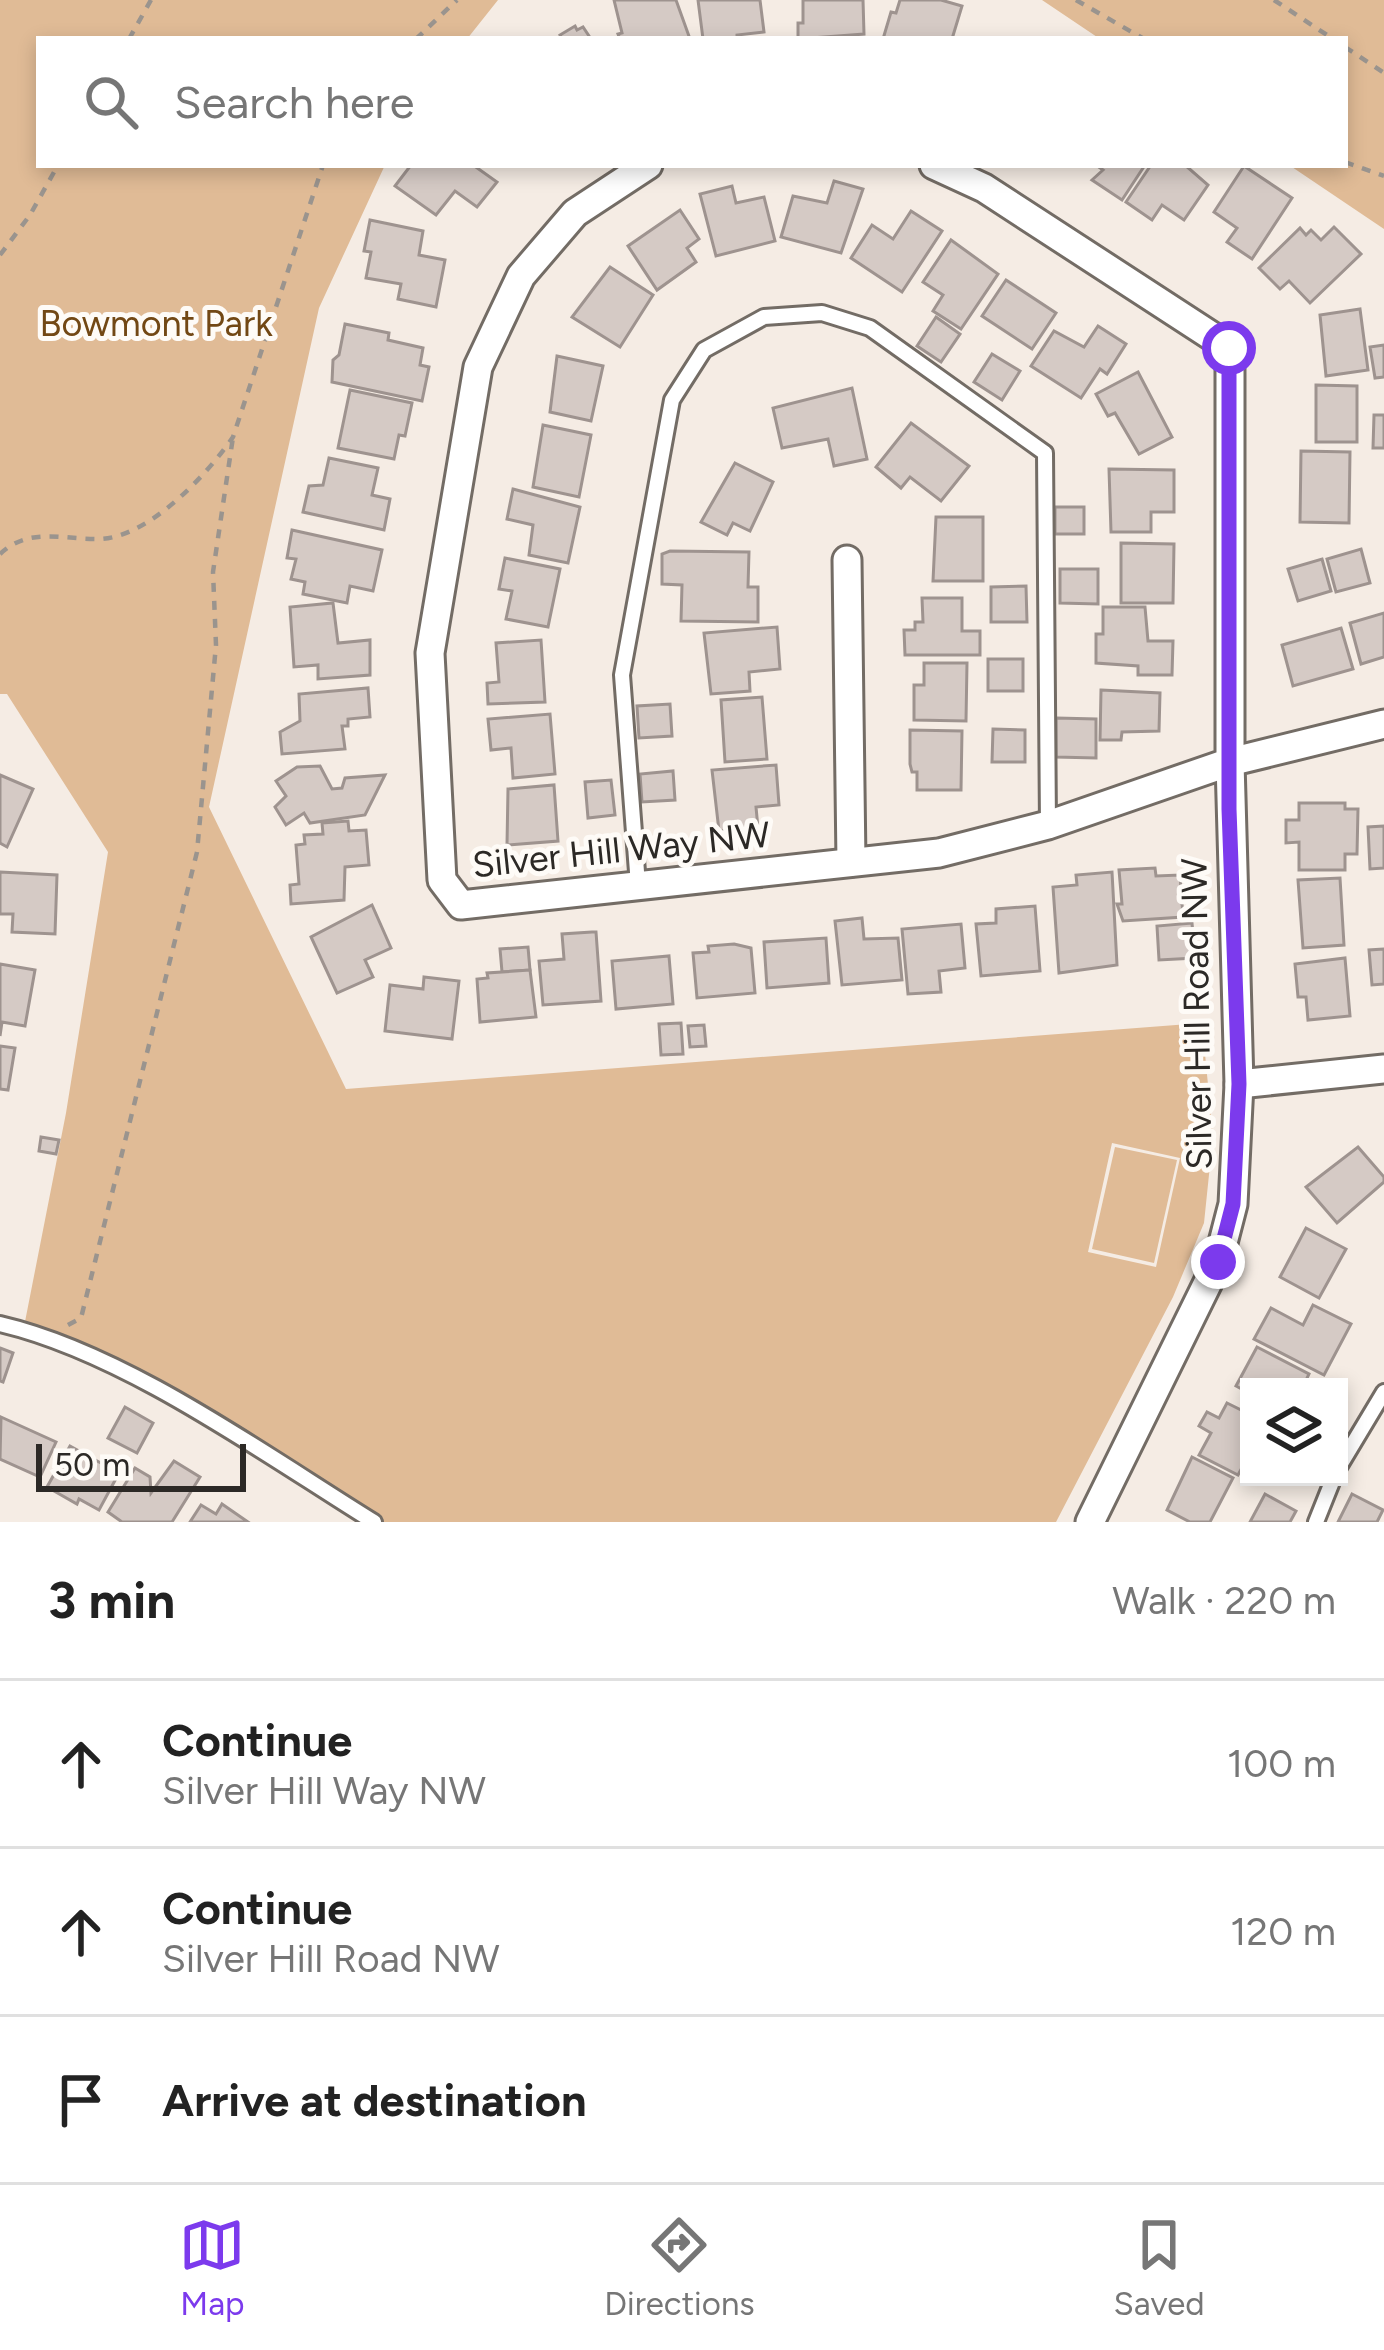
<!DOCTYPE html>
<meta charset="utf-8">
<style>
body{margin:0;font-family:Figtree,sans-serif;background:#f6f6f6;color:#222}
.controls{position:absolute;right:36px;bottom:36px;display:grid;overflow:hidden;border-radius:0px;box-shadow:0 6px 18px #0003}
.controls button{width:108px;height:108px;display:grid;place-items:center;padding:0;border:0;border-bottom:3px solid #e0e0e0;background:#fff;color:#222;font:60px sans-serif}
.scale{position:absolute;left:36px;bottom:30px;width:210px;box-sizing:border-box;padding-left:12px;border:6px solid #2c2926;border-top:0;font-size:33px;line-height:42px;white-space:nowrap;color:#2c2926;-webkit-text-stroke:9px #fefbf7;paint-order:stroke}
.stop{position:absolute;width:36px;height:36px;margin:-27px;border:9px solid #7c3aed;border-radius:50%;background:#fff}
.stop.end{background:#7c3aed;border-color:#fff;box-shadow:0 3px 12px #0008}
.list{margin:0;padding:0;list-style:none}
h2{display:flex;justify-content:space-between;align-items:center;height:156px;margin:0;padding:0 48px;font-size:51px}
h2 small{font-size:39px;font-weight:400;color:#767676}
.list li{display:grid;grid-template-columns:78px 1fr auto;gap:36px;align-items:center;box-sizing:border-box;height:168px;padding:0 48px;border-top:3px solid #e0e0e0}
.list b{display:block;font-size:45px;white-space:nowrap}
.list p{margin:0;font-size:39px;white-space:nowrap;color:#767676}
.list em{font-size:39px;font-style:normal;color:#767676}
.icon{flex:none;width:66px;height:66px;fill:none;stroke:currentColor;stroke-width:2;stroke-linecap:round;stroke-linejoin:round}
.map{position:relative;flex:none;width:1384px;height:1522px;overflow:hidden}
.search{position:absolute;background:#fff;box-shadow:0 6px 18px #0003;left:36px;right:36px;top:36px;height:132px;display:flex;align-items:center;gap:30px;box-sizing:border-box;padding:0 42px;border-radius:0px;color:#767676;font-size:45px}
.sheet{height:660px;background:#fff}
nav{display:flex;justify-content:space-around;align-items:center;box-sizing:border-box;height:168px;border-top:3px solid #e0e0e0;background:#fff;font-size:33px;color:#767676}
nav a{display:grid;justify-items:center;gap:6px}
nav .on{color:#7c3aed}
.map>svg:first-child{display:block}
.green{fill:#e0bb96;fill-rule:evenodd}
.building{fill:#d5cac5;stroke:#9e938f;stroke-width:3}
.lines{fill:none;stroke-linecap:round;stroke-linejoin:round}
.lane-casing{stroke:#736c65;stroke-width:20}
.street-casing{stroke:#736c65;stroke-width:33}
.path{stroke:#9a948e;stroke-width:4.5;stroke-dasharray:9 9;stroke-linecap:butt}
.lane{stroke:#fff;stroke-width:14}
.street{stroke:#fff;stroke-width:27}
.route{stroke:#7c3aed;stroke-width:15}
.labels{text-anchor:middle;stroke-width:10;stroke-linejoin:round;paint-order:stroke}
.park-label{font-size:36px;fill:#724815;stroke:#fefbf7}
.street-label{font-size:36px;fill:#2c2926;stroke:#fefbf7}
</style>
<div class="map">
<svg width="1384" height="1522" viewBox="0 0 1384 1522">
<rect width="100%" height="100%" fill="#f5ece4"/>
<g class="green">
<path d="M0 0H498L467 39H39V165H385L319 308 209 807 346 1089 1202 1023 1213 1136 1204 1223 1173 1297 1056 1522H371L131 1382 22 1337 66 1113 108 852 7 694H0ZM1112 1143 1180 1158 1156 1267 1088 1252Z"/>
<path d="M1042 0H1384V229L1289 165H1345V39H1100Z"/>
<path d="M1115 1147 1177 1160 1154 1263 1092 1249Z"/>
</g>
<g class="building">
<path d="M614 0H676L690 39H620L618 34 622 33Z"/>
<path d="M698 0H760L764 32 737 35V39H703Z"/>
<path d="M803 0H863L864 34 798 39V23H803Z"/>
<path d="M900 0H941L962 6 952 39H883L891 12 896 13Z"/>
<path d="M575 26 577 30 583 27 591 39H562L560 35Z"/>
<path d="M411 165H473L497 182 477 207 455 191 436 215 395 186Z"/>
<path d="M1096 165H1145L1122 200 1092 180 1103 170Z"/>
<path d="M1151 165H1185L1208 185 1184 220 1162 205 1152 220 1126 202Z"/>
<path d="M1244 166 1292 198 1252 259 1227 242 1237 228 1214 212Z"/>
<path d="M834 181 863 189 841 253 781 237 793 196 827 203Z"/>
<path d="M732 186 736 203 764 197 775 241 716 256 700 194Z"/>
<path d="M680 210 699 239 687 248 696 262 657 290 628 246Z"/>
<path d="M911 211 942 231 902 292 851 258 872 225 893 239Z"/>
<path d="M370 220 423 231 419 255 445 260 436 307 398 299 401 284 366 278 371 252 364 251Z"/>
<path d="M1334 227 1361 254 1310 303 1289 281 1280 289 1259 268 1300 228 1306 235 1311 230 1321 240Z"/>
<path d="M951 240 998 274 961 329 933 311 943 295 923 282Z"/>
<path d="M610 267 653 295 620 347 572 317Z"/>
<path d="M1006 280 1056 313 1032 349 982 316Z"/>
<path d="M1360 309 1368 370 1326 376 1320 315Z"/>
<path d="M936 317 960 334 941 362 917 346Z"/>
<path d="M345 324 389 333 388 340 423 348 420 365 429 367 422 401 332 382 333 360 339 355Z"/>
<path d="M1098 326 1126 344 1107 374 1100 369 1081 398 1031 366 1054 331 1084 347Z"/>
<path d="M1384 345V377L1375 378 1370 347Z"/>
<path d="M992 354 1020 371 1002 400 974 382Z"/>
<path d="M557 356 603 366 591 421 550 412Z"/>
<path d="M1138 372 1172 437 1139 454 1115 413 1108 416 1096 394Z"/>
<path d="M1316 385 1357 386V442H1316Z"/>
<path d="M852 388 867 459 834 466 828 439 782 448 773 408Z"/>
<path d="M350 390 412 403 405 436 399 435 394 459 338 448Z"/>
<path d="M1374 415H1384V448H1373Z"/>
<path d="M911 423 969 466 941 501 910 477 901 488 876 467Z"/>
<path d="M543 425 591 435 579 497 533 487Z"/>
<path d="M1301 451 1350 452 1349 523 1300 522Z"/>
<path d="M329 458 378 468 372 495 390 499 384 530 303 512 309 486 323 485Z"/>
<path d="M735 463 773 482 750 531 733 523 727 535 701 522Z"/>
<path d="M1109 469 1174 470V512H1151V532H1111Z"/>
<path d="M513 489 580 507 568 563 529 555 533 525 507 519Z"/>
<rect x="1055" y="507" width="29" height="27"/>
<path d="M936 517H983V581H933Z"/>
<path d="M292 530 382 550 373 591 350 586 347 603 303 594 305 582 291 579 296 559 287 558Z"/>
<path d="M1121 543 1174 544 1173 603H1121Z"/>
<path d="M1361 549 1370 583 1336 592 1327 559Z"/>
<path d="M670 551 749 552 748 587H758V622L681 621 682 585 662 584V554Z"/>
<path d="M505 558 560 569 548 627 506 619 512 591 499 589Z"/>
<path d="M1322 559 1331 591 1298 601 1288 569Z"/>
<path d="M1060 569H1098V604L1060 603Z"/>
<path d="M1026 586 1027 622H991V587Z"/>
<path d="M922 598H962V631H980V655H905L904 630H915V622H923Z"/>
<path d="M333 603 338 643 370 640V675L318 679V665L294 667 290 607Z"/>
<path d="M1103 607H1145L1148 641H1173L1172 675H1138V666L1096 663V634H1103Z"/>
<path d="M1384 613V657L1361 664 1350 623Z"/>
<path d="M777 627 780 669 749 672 750 691 711 694 704 633Z"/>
<path d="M1341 628 1353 669 1293 686 1282 645Z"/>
<path d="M541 640 545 702 488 704 487 683 499 682 496 643Z"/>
<rect x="988" y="659" width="35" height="32"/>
<path d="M924 663H967L966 721 914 720V685H924Z"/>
<path d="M368 688 370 717 348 719V726H342L345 749 282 754 280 732 300 721 299 694Z"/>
<path d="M1101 690 1160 693 1159 731 1122 732 1121 740H1100Z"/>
<path d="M762 697 767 759 725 762 721 700Z"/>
<path d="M670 704 672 736 639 738 637 706Z"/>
<path d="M550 714 555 774 513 778 511 748 491 750 488 719Z"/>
<path d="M1056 718 1096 719V758L1056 757Z"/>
<path d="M993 729 1025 730V762H992Z"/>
<path d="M910 730 962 731 961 790H917V772H912L910 764Z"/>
<path d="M776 765 779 805 756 807 758 828 719 831 712 770Z"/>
<path d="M320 766 332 789 342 788 345 778 385 775 365 815 310 823 304 813 286 825 275 807 286 796 276 781 297 767Z"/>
<path d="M673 771 675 800 642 802 640 774Z"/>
<path d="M0 775 33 789 7 847 0 843Z"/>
<path d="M611 780 615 815 588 818 585 782Z"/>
<path d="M554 785 558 841 507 845 508 789Z"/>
<path d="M1299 803H1345V809H1358L1357 854H1345V870H1299V842L1286 843V820H1299Z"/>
<path d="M348 821 349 831 366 830 369 865 345 867 344 900 291 904 290 885 299 884 296 845 305 844 304 835 323 834 322 823Z"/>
<path d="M1384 826V868L1370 869 1368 827Z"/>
<path d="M1155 868 1156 876 1180 875 1183 917 1123 921 1117 904H1122L1119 870Z"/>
<path d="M0 872 57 875 55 934 12 932 13 914H0Z"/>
<path d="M1112 872 1117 965 1059 973 1053 887 1077 885 1076 875Z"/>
<path d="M1340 878 1344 945 1303 948 1298 880Z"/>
<path d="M372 905 391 948 365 960 373 977 337 993 311 937Z"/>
<path d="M1035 906 1040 971 981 976 976 924 996 923V909Z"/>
<path d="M862 918 864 939 898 938 902 980 842 985 835 921Z"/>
<path d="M1192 923 1195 958 1159 960 1157 926Z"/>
<path d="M961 924 965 968 939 971 941 992 908 994 902 929Z"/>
<path d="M592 932H596L601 1001 543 1005 539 961 564 959 562 934Z"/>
<path d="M826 938 829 983 767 988 764 942Z"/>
<path d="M734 944 751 948 755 993 697 998 693 953 709 952 708 946Z"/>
<path d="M528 947 530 970 502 972 500 949Z"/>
<path d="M1384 949V984L1372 985 1369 950Z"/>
<path d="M669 956 673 1004 616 1009 612 961Z"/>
<path d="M1345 958 1350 1016 1308 1020 1306 997H1298L1295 964Z"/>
<path d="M0 964 35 970 25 1026 2 1022 0 1036Z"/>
<path d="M530 970 536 1017 480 1022 477 979 488 978 487 973Z"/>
<path d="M424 977 459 981 452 1039 385 1031 390 985 423 989Z"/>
<path d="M681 1023 683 1054 661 1055 659 1024Z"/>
<path d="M704 1025 706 1046 690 1047 688 1026Z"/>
<path d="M0 1046 15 1048 8 1090 0 1089Z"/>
<path d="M41 1137 59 1140 56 1154 39 1151Z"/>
<path d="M1358 1147 1384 1177V1182L1337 1223 1306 1187Z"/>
<path d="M1306 1228 1346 1249 1319 1298 1280 1277Z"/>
<path d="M1313 1305 1351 1324 1324 1375 1254 1339 1271 1308 1303 1325Z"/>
<path d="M1257 1347 1309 1374 1303 1387H1249V1393L1236 1386Z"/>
<path d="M0 1348 13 1353 3 1382 0 1381Z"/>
<path d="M1227 1403 1249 1414V1464L1245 1462 1238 1475 1199 1455 1211 1433 1199 1426 1207 1412 1219 1418Z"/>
<path d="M125 1407 153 1423 137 1453 108 1438Z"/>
<path d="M1 1417 56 1442 40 1477 0 1459Z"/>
<path d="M70 1446 119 1473 99 1510 79 1499 77 1504 47 1487Z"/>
<path d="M1192 1457 1233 1478 1210 1522H1190L1167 1510Z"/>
<path d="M174 1461 200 1477 172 1522H122L108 1512 135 1468 150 1477 151 1493Z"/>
<path d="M1265 1494 1296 1511 1290 1522H1250Z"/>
<path d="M1352 1494 1383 1510 1377 1522H1338Z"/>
<path d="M222 1504 248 1522H190L201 1505 216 1514Z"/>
</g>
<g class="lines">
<defs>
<g id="lane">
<path d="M638 885 622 675 672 400 704 350 764 317 822 313 870 328 1045 453 1048 825"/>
<path d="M0 1324C125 1353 264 1454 374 1522"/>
<path d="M1339 1467 1384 1392"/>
<path d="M1316 1522 1334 1477"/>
</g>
<g id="street">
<path d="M648 165 575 213 521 276 478 367 430 653 442 880 461 905 939 853 1048 825 1230 762V348L984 188 934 165"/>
<path d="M847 560 851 862"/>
<path d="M1239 1084 1384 1069"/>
<path d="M1090 1522 1218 1262 1233 1204 1239 1084 1230 762 1384 724"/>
</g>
</defs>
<use href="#lane" class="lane-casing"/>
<use href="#street" class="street-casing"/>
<g class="path">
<path d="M1076 0 1144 39"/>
<path d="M1274 0 1333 39"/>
<path d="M129 39 151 0"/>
<path d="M416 39 457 0"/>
<path d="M1345 47 1384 73"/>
<path d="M1345 162 1384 176"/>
<path d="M0 255 30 215 58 165"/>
<path d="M0 554C30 526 63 540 100 539 149 537 207 475 233 437L323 165"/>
<path d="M68 1325 81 1318 197 852 216 645 213 572 233 437"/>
</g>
<use href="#lane" class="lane"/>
<use href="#street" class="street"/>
</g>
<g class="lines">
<path class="route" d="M1218 1262 1233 1204 1239 1084 1229 809V348"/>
</g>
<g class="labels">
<g class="park-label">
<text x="156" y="336">Bowmont Park</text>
</g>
<g class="street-label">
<text transform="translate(621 849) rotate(-6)" y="13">Silver Hill Way NW</text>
<text transform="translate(1196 1014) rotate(-91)" y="13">Silver Hill Road NW</text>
</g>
</g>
</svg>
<div class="controls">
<button><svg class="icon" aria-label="layers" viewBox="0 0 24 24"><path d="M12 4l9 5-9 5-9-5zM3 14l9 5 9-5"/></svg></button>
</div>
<div class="scale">50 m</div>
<div class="stop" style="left:1229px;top:348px"></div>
<div class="stop end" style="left:1218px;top:1262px"></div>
<div class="search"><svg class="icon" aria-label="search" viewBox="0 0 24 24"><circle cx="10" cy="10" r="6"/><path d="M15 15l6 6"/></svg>Search here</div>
</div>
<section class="sheet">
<h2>3 min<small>Walk · 220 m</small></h2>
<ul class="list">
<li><svg class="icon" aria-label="ahead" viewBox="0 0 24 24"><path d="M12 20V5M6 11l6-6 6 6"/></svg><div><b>Continue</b><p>Silver Hill Way NW</p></div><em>100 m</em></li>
<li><svg class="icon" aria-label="ahead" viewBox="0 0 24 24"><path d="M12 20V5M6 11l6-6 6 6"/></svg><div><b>Continue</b><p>Silver Hill Road NW</p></div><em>120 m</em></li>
<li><svg class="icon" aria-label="arrive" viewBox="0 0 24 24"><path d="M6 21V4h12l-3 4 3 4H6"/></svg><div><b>Arrive at destination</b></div></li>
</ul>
</section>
<nav>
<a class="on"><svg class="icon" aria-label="map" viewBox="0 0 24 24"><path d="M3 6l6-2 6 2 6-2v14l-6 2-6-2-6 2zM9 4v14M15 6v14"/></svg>Map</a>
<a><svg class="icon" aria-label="directions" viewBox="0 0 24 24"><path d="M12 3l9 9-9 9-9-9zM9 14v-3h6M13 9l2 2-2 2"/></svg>Directions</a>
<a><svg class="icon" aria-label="saved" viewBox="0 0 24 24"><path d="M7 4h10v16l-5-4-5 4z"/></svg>Saved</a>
</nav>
